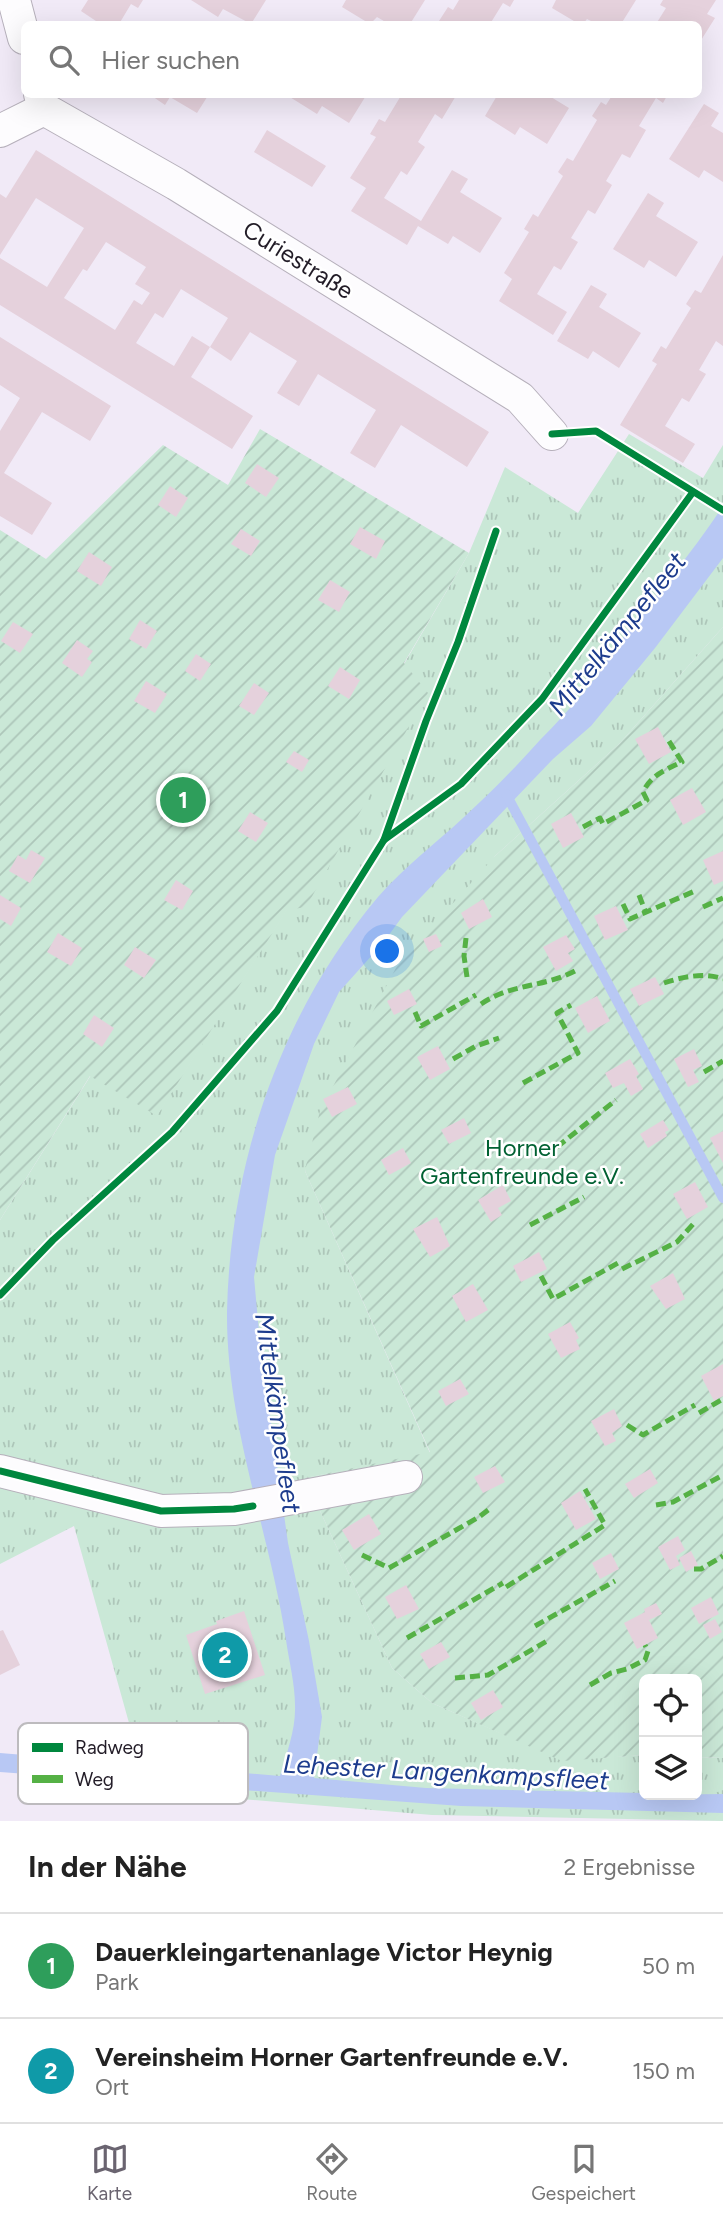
<!DOCTYPE html>
<html lang="de">
<meta charset="utf-8">
<style>
body{margin:0;font-family:Figtree,sans-serif;background:#f2f2f2;color:#222}
.controls{position:absolute;right:21px;bottom:21px;display:grid;overflow:hidden;border-radius:10px;box-shadow:0 7px 28px #0002}
.controls button{width:63px;height:63px;display:grid;place-items:center;padding:0;border:0;border-bottom:2px solid #e0e0e0;background:#fff;color:#222;font:35px sans-serif}
.you{position:absolute;left:388px;top:952px;width:24px;height:24px;margin:-18px;border:5px solid #fff;border-radius:50%;background:#1a73e8;box-shadow:0 0 0 10px #1a73e833}
.badge{display:grid;place-items:center;width:46px;height:46px;border-radius:50%;background:#6a6470;color:#fff;font-size:23px;font-weight:700}
.pin{position:absolute;translate:-50% -50%;border:4px solid #fff;box-shadow:0 2px 7px #0006}
.list{margin:0;padding:0;list-style:none}
h2{display:flex;justify-content:space-between;align-items:center;height:91px;margin:0;padding:0 28px;font-size:30px}
h2 small{font-size:23px;font-weight:400;color:#767676}
.list li{display:grid;grid-template-columns:46px 1fr auto;gap:21px;align-items:center;box-sizing:border-box;height:105px;padding:0 28px;border-top:2px solid #e0e0e0}
.list b{display:block;font-size:26px;white-space:nowrap}
.list p{margin:0;font-size:23px;white-space:nowrap;color:#767676}
.list em{font-size:23px;font-style:normal;color:#767676}
.icon{flex:none;width:38px;height:38px;fill:none;stroke:currentColor;stroke-width:2;stroke-linecap:round;stroke-linejoin:round}
.map{position:relative;flex:none;width:723px;height:1821px;overflow:hidden}
.search{position:absolute;background:#fff;box-shadow:0 7px 28px #0002;left:21px;right:21px;top:21px;height:77px;display:flex;align-items:center;gap:18px;box-sizing:border-box;padding:0 24px;border-radius:10px;color:#767676;font-size:26px}
.sheet{height:301px;background:#fff}
nav{display:flex;justify-content:space-around;align-items:center;box-sizing:border-box;height:98px;border-top:2px solid #e0e0e0;background:#fff;font-size:19px;color:#767676}
nav a{display:grid;justify-items:center;gap:4px}
nav .on{color:#6a6470}
.map>svg:first-child{display:block}
.park{fill:url(#park-tufts)}
.garden{fill:url(#garden-furrows)}
.water{fill:#b8c8f4}
.lines{fill:none;stroke-linecap:round;stroke-linejoin:round}
.stream{stroke:#b8c8f4;stroke-width:10}
.building{fill:#e5d1dc;fill-rule:evenodd}
.minor-casing{stroke:#b6b0bb;stroke-width:34}
.minor{stroke:#fdfcfe;stroke-width:32}
.quiet{stroke:#55b145;stroke-width:5;stroke-dasharray:10 5;stroke-linecap:butt}
.cycleway-casing{stroke:#fff;stroke-width:11}
.cycleway{stroke:#00873e;stroke-width:7}
.labels{text-anchor:middle;stroke-width:5;stroke-linejoin:round;paint-order:stroke}
.street-label{font-size:24px;fill:#221c27;stroke:#fff}
.park-label{font-size:24px;fill:#006132;stroke:#fff}
.water-label{font-size:26px;font-style:italic;fill:#1d3c8d;stroke:#fff}
.key{fill:#fff;stroke:#bdbbbe;stroke-width:2}
.key-label{font-size:19px;fill:#221c27}
</style>
<div class="map">
<svg width="723" height="1821" viewBox="0 0 723 1821">
<defs>
<pattern id="park-tufts" width="24" height="20" patternUnits="userSpaceOnUse" patternTransform="scale(1.75)"><rect width="24" height="20" fill="#cae8d7"/><path d="M3 7l-1-3M5 7V3M7 7l1-3M15 17l-1-3M17 17v-4M19 17l1-3" fill="none" stroke="#adc6b9"/></pattern>
<pattern id="garden-furrows" width="10" height="10" patternUnits="userSpaceOnUse" patternTransform="scale(1.75)"><rect width="10" height="10" fill="#cae8d7"/><path d="M-1 1l2-2M0 10L10 0M9 11l2-2" fill="none" stroke="#adc6b9"/></pattern>
</defs>
<rect width="100%" height="100%" fill="#f1eaf7"/>
<path class="park" d="M629 434 703 478 723 445V627L619 744 495 856 305 1171 430 1453 305 1478 392 1668 432 1703 562 1760 644 1755V1795H697V1757L723 1758V1821L432 1815 148 1791 74 1526 0 1564V1220L91 1075 157 1115 287 909 404 664 469 553 505 467 578 513Z"/>
<g class="garden">
<path d="M260 429 469 553 404 663 428 693 306 907 287 910 157 1116 90 1076 0 1220V530L46 559 163 445 228 485Z"/>
<path d="M723 627V1758L697 1757V1679H644V1755L562 1761 432 1703 392 1668 305 1478 430 1452 305 1171 320 1111 397 966 495 856 619 744Z"/>
</g>
<path class="water" d="M723 506V558L655 648 591 726 553 759 402 917 383 943 339 992 314 1044 275 1155 254 1277 260 1343 288 1543 309 1641 322 1717 314 1778 426 1788 644 1793V1795L723 1794V1813L461 1806 0 1772V1753L280 1776C287 1752 296 1729 295 1705 295 1684 289 1661 286 1640 269 1530 226 1424 227 1312 230 1162 281 1012 378 897 404 867 435 844 463 818 490 793 516 767 540 740 555 725 570 708 584 692 598 675 609 656 622 639 657 594 692 553 723 506Z"/>
<g class="lines">
<path class="stream" d="M506 794 723 1198"/>
</g>
<g class="building">
<path d="M88 0H143L138 8 131 4 119 24H94L96 21 81 11Z"/>
<path d="M191 0H266L251 24 223 9 218 17Z"/>
<path d="M346 0H425L410 24H389L377 17 370 24 342 7Z"/>
<path d="M459 0H514L510 7 503 3 490 24H444L439 21 448 7 453 10Z"/>
<path d="M556 0H636L621 24H597L587 19 583 24H579L552 8Z"/>
<path d="M663 0H716L707 14 715 18 698 45V24H656L666 8 660 5Z"/>
<path d="M149 94H209L197 113 170 97 165 105Z"/>
<path d="M285 94H367L349 123 322 106 317 114Z"/>
<path d="M402 94H457L442 119 435 114 418 142 425 147 407 175 401 171 384 198 421 221 452 170 468 179 460 192 502 218 480 253 453 236 448 244 418 226 407 245 351 211 366 188 350 178 376 137 370 134 379 119 385 122Z"/>
<path d="M498 94H546L569 108 547 144 520 127 515 135 485 116Z"/>
<path d="M613 94H668L663 103 656 98 639 126 646 130 630 158 622 154 606 181 612 185 595 214 588 210 571 238 578 242 561 270 554 266 537 294 567 312 553 335 499 301 512 279 504 273 529 232 524 229 533 214 538 217 563 176 558 172 567 158 573 161 597 120 592 116 601 102 606 105Z"/>
<path d="M704 104 719 113 711 126 723 133V182L704 170 699 178 669 159Z"/>
<path d="M267 130 326 166 312 187 254 152Z"/>
<path d="M36 150 489 432 467 467 401 425 375 468 350 453 376 410 318 374 299 406 277 393 297 361 250 332 231 361 210 347 191 377 253 416 232 449 0 305V258L47 287 84 228 36 198 0 255V194L6 198ZM106 242 146 267 135 284 150 293 142 305 134 300 115 330 64 298 83 269 87 271ZM181 289 228 318 210 347 192 336 174 366 136 343 155 313 163 318Z"/>
<path d="M648 193 664 203 656 216 698 242 676 277 649 260 644 268 613 249Z"/>
<path d="M723 255V346L716 341 699 370 706 374 689 402 682 398 665 426 695 444 683 463 620 425 657 364 652 361 661 346 666 349 691 308 686 304 695 290 701 293Z"/>
<path d="M591 285 607 294 599 307 641 333 619 368 593 351 588 359 557 341Z"/>
<path d="M0 337 111 406 90 441 42 412 4 473 52 503 32 535 0 516V431L20 398 0 385Z"/>
<path d="M257 464 279 478 266 497 245 483Z"/>
<path d="M170 486 188 498 176 517 158 505Z"/>
<path d="M360 527 385 541 376 559 350 544Z"/>
<path d="M241 529 260 541 251 556 231 544Z"/>
<path d="M89 552 112 567 101 586 77 571Z"/>
<path d="M330 580 350 592 339 612 318 600Z"/>
<path d="M140 620 157 631 146 649 129 639Z"/>
<path d="M13 622 33 634 20 653 1 641Z"/>
<path d="M77 640 93 651 87 659 92 662 82 677 62 663Z"/>
<path d="M196 654 211 664 200 681 185 671Z"/>
<path d="M340 667 360 680 349 699 328 686Z"/>
<path d="M146 681 167 694 155 713 134 701Z"/>
<path d="M254 683 269 693 254 715 239 706Z"/>
<path d="M658 727 671 752 649 764 635 739Z"/>
<path d="M294 751 309 760 302 772 286 762Z"/>
<path d="M692 788 706 812 683 825 670 800Z"/>
<path d="M250 812 268 823 256 842 238 831Z"/>
<path d="M571 813 584 837 563 848 551 824Z"/>
<path d="M31 850 45 858 30 883 9 871 18 855 26 860Z"/>
<path d="M723 851V881L714 885 703 860Z"/>
<path d="M176 880 193 891 182 910 164 900Z"/>
<path d="M0 895 21 908 11 926 0 919Z"/>
<path d="M483 899 492 917 469 929 461 913Z"/>
<path d="M616 906 628 930 605 940 594 916Z"/>
<path d="M58 933 82 948 71 966 47 952Z"/>
<path d="M436 934 442 946 429 952 423 939Z"/>
<path d="M566 935 575 949 568 953 573 961 556 971 543 947Z"/>
<path d="M135 947 156 960 144 978 124 965Z"/>
<path d="M655 977 664 994 639 1006 630 989Z"/>
<path d="M409 989 417 1004 394 1015 387 1001Z"/>
<path d="M597 996 610 1021 588 1033 575 1008Z"/>
<path d="M94 1015 114 1028 102 1047 83 1034Z"/>
<path d="M438 1046 450 1069 430 1080 417 1057Z"/>
<path d="M694 1049 702 1066 693 1070 699 1082 688 1087 674 1059Z"/>
<path d="M630 1059 639 1074 636 1076 643 1089 631 1096 624 1083 613 1088 605 1073Z"/>
<path d="M348 1087 357 1104 332 1117 323 1099Z"/>
<path d="M464 1118 471 1133 449 1144 441 1130Z"/>
<path d="M663 1120 669 1130 665 1132 667 1136 648 1148 640 1134Z"/>
<path d="M723 1131V1163L710 1138Z"/>
<path d="M403 1148 411 1163 389 1175 381 1160Z"/>
<path d="M695 1182 708 1207 687 1219 673 1194Z"/>
<path d="M503 1185 511 1201 498 1208 502 1215 491 1222 478 1200Z"/>
<path d="M437 1217 450 1246 430 1257 413 1229Z"/>
<path d="M539 1252 547 1269 521 1282 513 1266Z"/>
<path d="M673 1273 685 1299 666 1309 650 1286Z"/>
<path d="M473 1284 488 1310 466 1322 452 1296Z"/>
<path d="M570 1322 579 1338 576 1340 580 1349 561 1358 548 1334Z"/>
<path d="M723 1364V1396L714 1401 701 1376Z"/>
<path d="M460 1379 469 1394 446 1406 438 1391Z"/>
<path d="M614 1409 622 1426 612 1433 616 1441 605 1446 591 1421Z"/>
<path d="M495 1466 505 1482 483 1493 474 1477Z"/>
<path d="M650 1469 658 1483 634 1498 625 1484Z"/>
<path d="M580 1491 596 1519 576 1530 561 1503Z"/>
<path d="M369 1514 381 1534 354 1550 342 1530Z"/>
<path d="M678 1536 685 1550 676 1556 680 1565 670 1570 658 1547Z"/>
<path d="M691 1551 698 1565 686 1572 679 1558Z"/>
<path d="M611 1553 619 1569 600 1579 592 1563Z"/>
<path d="M406 1585 419 1609 397 1619 385 1597Z"/>
<path d="M711 1597 719 1614 699 1624 691 1608Z"/>
<path d="M656 1603 662 1614 649 1620 658 1638 637 1649 624 1623 645 1612 644 1609Z"/>
<path d="M244 1611 265 1675 205 1694 186 1635 217 1624 216 1621Z"/>
<path d="M715 1619 722 1632 710 1639 703 1625Z"/>
<path d="M3 1630 20 1665 0 1675V1631Z"/>
<path d="M441 1642 450 1657 429 1669 420 1654Z"/>
<path d="M493 1690 503 1707 481 1720 471 1703Z"/>
</g>
<g class="lines">
<defs>
<g id="minor">
<path d="M14 0 24 38"/>
<path d="M40 94 44 109 176 184 520 398 552 434"/>
<path d="M0 131 44 109"/>
<path d="M0 1471 161 1511 234 1509 406 1477"/>
</g>
</defs>
<use href="#minor" class="minor-casing"/>
<use href="#minor" class="minor"/>
<g class="quiet">
<path d="M583 827 600 818 603 824 647 800 643 792C651 775 665 770 682 762L667 738"/>
<path d="M639 895 646 913"/>
<path d="M623 904 630 919 695 891"/>
<path d="M703 907 723 898"/>
<path d="M466 938 464 956 467 977"/>
<path d="M664 983C682 977 704 972 723 979"/>
<path d="M481 1004C512 983 542 988 575 971"/>
<path d="M415 1012 421 1026 476 995"/>
<path d="M453 1059 476 1046 499 1038"/>
<path d="M704 1072 723 1061"/>
<path d="M523 1083 578 1053 557 1013 571 1005"/>
<path d="M557 1147 616 1100"/>
<path d="M530 1225 584 1197"/>
<path d="M622 1269 677 1242 695 1222"/>
<path d="M541 1276 553 1299 618 1263"/>
<path d="M699 1413 723 1399"/>
<path d="M627 1425 643 1435 695 1405"/>
<path d="M656 1505 673 1502 723 1475"/>
<path d="M362 1555 389 1568 479 1517 492 1507"/>
<path d="M694 1569H701L723 1556"/>
<path d="M506 1587 605 1525 585 1489"/>
<path d="M535 1626 615 1581"/>
<path d="M407 1638 503 1583"/>
<path d="M455 1678 488 1675 547 1641"/>
<path d="M590 1685 611 1673 627 1669 645 1660 648 1651 645 1645"/>
</g>
<defs>
<g id="cycleway">
<path d="M552 434 596 431 723 510"/>
<path d="M384 840 461 784 542 699 693 492"/>
<path d="M0 1295 53 1240 172 1132 277 1011 384 840 426 721 458 642 496 531"/>
<path d="M0 1471 161 1511 234 1509 253 1506"/>
</g>
</defs>
<use href="#cycleway" class="cycleway-casing"/>
<use href="#cycleway" class="cycleway"/>
</g>
<g class="labels">
<g class="street-label">
<text transform="translate(298 260) rotate(32)" y="8">Curiestraße</text>
</g>
<g class="park-label">
<text x="522" y="1156">Horner<tspan x="522" dy="28">Gartenfreunde e.V.</tspan></text>
</g>
<g class="water-label">
<text transform="translate(617 634) rotate(-51)" y="9">Mittelkämpefleet</text>
<text transform="translate(278 1413) rotate(82)" y="9">Mittelkämpefleet</text>
<text transform="translate(446 1772) rotate(3)" y="9">Lehester Langenkampsfleet</text>
</g>
</g>
<rect x="18" y="1723" width="230" height="81" rx="10" class="key"/>
<rect x="32" y="1743" width="31" height="9" fill="#00873e"/>
<rect x="32" y="1775" width="31" height="8" fill="#55b145"/>
<g class="key-label">
<text x="75" y="1754">Radweg</text>
<text x="75" y="1786">Weg</text>
</g>
</svg>
<div class="controls">
<button><svg class="icon" aria-label="locate" viewBox="0 0 24 24"><circle cx="12" cy="12" r="6"/><path d="M12 2v4M12 18v4M2 12h4M18 12h4"/></svg></button>
<button><svg class="icon" aria-label="layers" viewBox="0 0 24 24"><path d="M12 4l9 5-9 5-9-5zM3 14l9 5 9-5"/></svg></button>
</div>
<div class="you"></div>
<div class="pin badge" style="left:183px;top:800px;background:#2e9e5b">1</div>
<div class="pin badge" style="left:225px;top:1655px;background:#0f9aa8">2</div>
<div class="search"><svg class="icon" aria-label="search" viewBox="0 0 24 24"><circle cx="10" cy="10" r="6"/><path d="M15 15l6 6"/></svg>Hier suchen</div>
</div>
<section class="sheet">
<h2>In der Nähe<small>2 Ergebnisse</small></h2>
<ul class="list">
<li><span class="badge" style="background:#2e9e5b">1</span><div><b>Dauerkleingartenanlage Victor Heynig</b><p>Park</p></div><em>50 m</em></li>
<li><span class="badge" style="background:#0f9aa8">2</span><div><b>Vereinsheim Horner Gartenfreunde e.V.</b><p>Ort</p></div><em>150 m</em></li>
</ul>
</section>
<nav>
<a class="on"><svg class="icon" aria-label="map" viewBox="0 0 24 24"><path d="M3 6l6-2 6 2 6-2v14l-6 2-6-2-6 2zM9 4v14M15 6v14"/></svg>Karte</a>
<a><svg class="icon" aria-label="directions" viewBox="0 0 24 24"><path d="M12 3l9 9-9 9-9-9zM9 14v-3h6M13 9l2 2-2 2"/></svg>Route</a>
<a><svg class="icon" aria-label="saved" viewBox="0 0 24 24"><path d="M7 4h10v16l-5-4-5 4z"/></svg>Gespeichert</a>
</nav>
